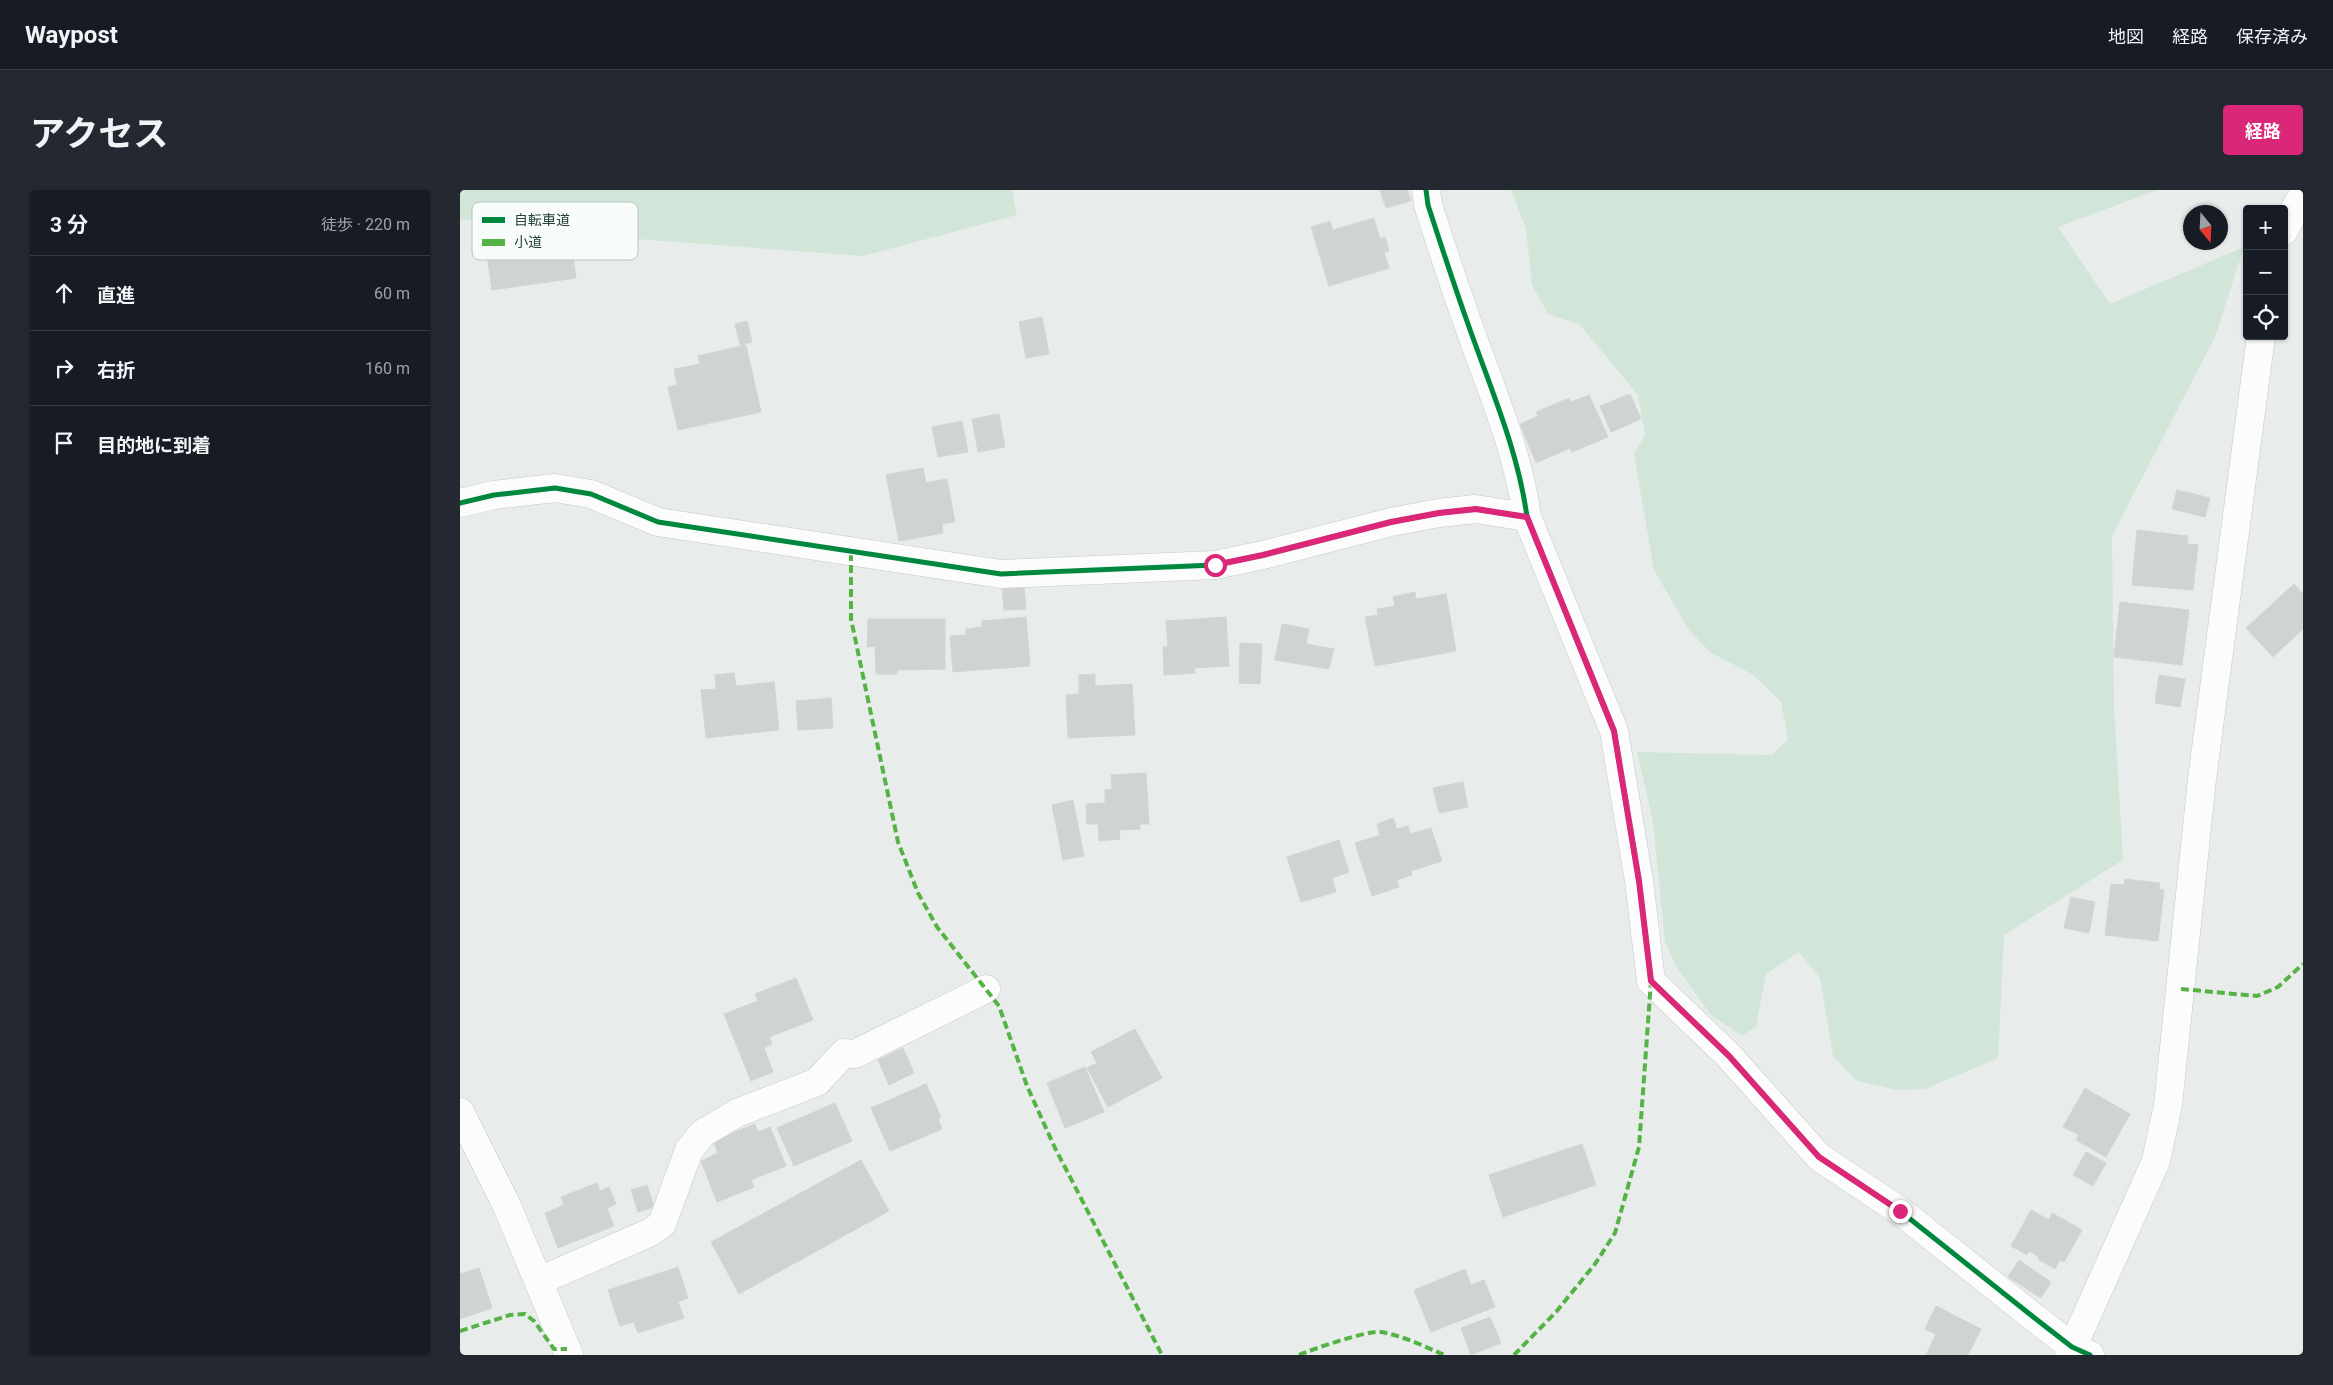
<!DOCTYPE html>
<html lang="ja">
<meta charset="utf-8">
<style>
body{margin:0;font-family:Roboto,"Noto Sans JP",sans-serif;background:#242831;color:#f1f3f6}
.controls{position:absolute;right:15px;top:15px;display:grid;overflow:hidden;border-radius:5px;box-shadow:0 1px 4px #0004}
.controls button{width:45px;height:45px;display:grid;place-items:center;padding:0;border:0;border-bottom:1px solid #363941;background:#171b24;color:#f1f3f6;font:25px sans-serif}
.compass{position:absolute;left:1723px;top:15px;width:45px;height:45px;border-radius:50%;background:#171b24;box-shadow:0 1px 4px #0004;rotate:162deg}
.stop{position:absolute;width:15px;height:15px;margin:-11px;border:4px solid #db2777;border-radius:50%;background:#fff}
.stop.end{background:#db2777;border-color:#fff;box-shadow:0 1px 5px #0008}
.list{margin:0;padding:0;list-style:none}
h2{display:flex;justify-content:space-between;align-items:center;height:65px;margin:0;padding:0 20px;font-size:21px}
h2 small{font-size:16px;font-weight:400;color:#9ea1a6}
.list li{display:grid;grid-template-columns:32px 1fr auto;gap:15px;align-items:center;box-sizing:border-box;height:75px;padding:0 20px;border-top:1px solid #363941}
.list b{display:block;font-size:19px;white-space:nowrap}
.list em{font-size:16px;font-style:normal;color:#9ea1a6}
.icon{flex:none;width:28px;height:28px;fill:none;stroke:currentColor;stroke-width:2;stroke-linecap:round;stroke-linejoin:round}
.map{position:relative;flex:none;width:1843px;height:1165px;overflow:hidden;border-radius:5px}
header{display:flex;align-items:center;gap:30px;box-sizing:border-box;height:70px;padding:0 25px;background:#171b24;border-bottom:1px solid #363941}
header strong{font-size:24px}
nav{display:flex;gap:28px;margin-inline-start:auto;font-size:18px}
.intro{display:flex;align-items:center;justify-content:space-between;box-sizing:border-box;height:120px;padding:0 30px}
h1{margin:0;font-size:35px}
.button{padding:12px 22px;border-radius:5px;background:#db2777;color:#fff;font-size:18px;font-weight:700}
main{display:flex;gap:30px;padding:0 30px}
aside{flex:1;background:#171b24;border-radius:5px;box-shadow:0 1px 4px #0004}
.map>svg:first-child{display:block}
.green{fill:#d1e6d8}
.building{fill:#cfd4d2;stroke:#d1d6d4}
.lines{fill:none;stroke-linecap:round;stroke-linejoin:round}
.street-casing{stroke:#c5cac8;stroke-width:29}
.street{stroke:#fcfcfc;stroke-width:28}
.quiet{stroke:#55b346;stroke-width:4;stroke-dasharray:8 4;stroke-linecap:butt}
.cycleway-casing{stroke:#f7fbf9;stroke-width:8}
.cycleway{stroke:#00873e;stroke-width:5}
.route{stroke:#db2777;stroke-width:6}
.key{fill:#f7fbf9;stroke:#b8c4c0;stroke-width:1}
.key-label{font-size:14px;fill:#24423a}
</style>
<header>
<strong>Waypost</strong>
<nav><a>地図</a><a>経路</a><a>保存済み</a></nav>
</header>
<div class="intro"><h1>アクセス</h1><a class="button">経路</a></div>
<main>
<aside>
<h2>3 分<small>徒歩 · 220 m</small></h2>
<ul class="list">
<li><svg class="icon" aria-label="ahead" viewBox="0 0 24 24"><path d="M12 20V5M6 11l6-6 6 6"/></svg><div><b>直進</b></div><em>60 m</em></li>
<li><svg class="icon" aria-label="right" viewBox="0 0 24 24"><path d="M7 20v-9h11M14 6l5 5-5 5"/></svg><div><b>右折</b></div><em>160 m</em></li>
<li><svg class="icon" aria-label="arrive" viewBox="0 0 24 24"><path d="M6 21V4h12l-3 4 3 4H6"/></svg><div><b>目的地に到着</b></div></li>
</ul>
</aside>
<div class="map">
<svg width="1843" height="1165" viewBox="0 0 1843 1165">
<rect width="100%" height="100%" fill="#e8edeb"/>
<g class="green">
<path d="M0 0H552L557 25 403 66 122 45 0 29Z"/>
<path d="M1051 0H1697L1598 37 1650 114 1784 57 1755 147 1652 346 1654 516 1663 670 1544 745 1538 868 1465 899 1438 900 1397 891 1373 866 1360 788 1339 762 1306 784 1296 836 1282 846 1251 825 1217 778 1205 752 1193 632 1177 562 1312 565 1328 549 1321 512 1292 484 1251 463 1229 440 1194 380 1174 264 1185 245 1178 205 1120 135 1088 124 1072 95 1066 39Z"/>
</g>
<g class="building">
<path d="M920 0H947L951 11 926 18Z"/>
<path d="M914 28 920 49 925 47 929 61 924 62 929 78 869 96 851 37 870 31 873 40Z"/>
<path d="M76 44 78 57 91 55 92 61 112 58 116 88 32 100 25 51Z"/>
<path d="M582 127 589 164 566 168 559 132Z"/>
<path d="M287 131 292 152 280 155 275 134Z"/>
<path d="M286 155 301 222 218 240 208 197 217 195 214 179 240 174 238 166Z"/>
<path d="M1170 204 1181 229 1151 242 1140 216Z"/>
<path d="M1129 205 1148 247 1112 262 1110 258 1076 273 1060 234 1078 226 1076 222 1109 208 1111 212Z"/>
<path d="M539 224 545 257 518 262 512 229Z"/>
<path d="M502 231 508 262 478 267 472 237Z"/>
<path d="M463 278 466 293 487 289 495 332 482 334 483 343 439 351 426 285Z"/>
<path d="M1717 300 1750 308 1745 327 1712 319Z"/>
<path d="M1677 340 1728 346 1727 354 1738 355 1733 400 1672 395Z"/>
<path d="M1834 394 1843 404V439L1813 467 1786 438Z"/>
<path d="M564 397 566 419 544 420 542 399Z"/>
<path d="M955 402 956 409 986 404 996 461 915 476 905 427 918 425 917 419 935 416 933 407Z"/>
<path d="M1660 412 1729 420 1722 475 1654 467Z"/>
<path d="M566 427 570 476 493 482 490 446 506 445V439L522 437V431Z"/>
<path d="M766 427 769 476 735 478V483L704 485 703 457H708L706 431Z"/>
<path d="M408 429H485V479L437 480V484H416L415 456 407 457Z"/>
<path d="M822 434 849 439 846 454 874 459 869 479 815 470Z"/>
<path d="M780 453 802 454 800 494 779 493Z"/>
<path d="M274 483 276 496 314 492 319 540 246 548 241 500 256 499 255 485Z"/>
<path d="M635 484V496L672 494 675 545 608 548 606 505 619 504V485Z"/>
<path d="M1699 485 1725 489 1720 517 1695 513Z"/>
<path d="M371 508 373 538 338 540 336 511Z"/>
<path d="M686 583 689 634H680V639L659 640 660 649 639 651 638 634H627L626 614 645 613V600L652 599 651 585Z"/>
<path d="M1003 592 1008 617 979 623 973 598Z"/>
<path d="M613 610 624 666 603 670 592 615Z"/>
<path d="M933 628 937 639 948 636 950 644 971 638 982 671 951 681 952 685 937 690 939 697 912 706 895 653 920 645 917 634Z"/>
<path d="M879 650 889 682 872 688 876 702 841 712 827 667Z"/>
<path d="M1665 689 1700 693 1699 699 1704 700 1698 751 1645 745 1651 694 1664 695Z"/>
<path d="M1611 707 1635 712 1629 743 1604 738Z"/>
<path d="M336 788 353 830 309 847 312 854 304 858 313 882 291 891 264 824 298 811 295 804Z"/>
<path d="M675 839 702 888 648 917 627 878 637 873 631 862Z"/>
<path d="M443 858 454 883 429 895 418 870Z"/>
<path d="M625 877 644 922 605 938 587 893Z"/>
<path d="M466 894 481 927 478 929 482 939 430 961 411 918Z"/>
<path d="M1625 898 1670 924 1646 967 1616 950 1619 945 1603 937Z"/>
<path d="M375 913 392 951 334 976 317 938Z"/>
<path d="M295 934 298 942 310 937 326 976 291 990 294 997 257 1012 241 971 258 963 253 951Z"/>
<path d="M1122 954 1136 995 1043 1027 1029 985Z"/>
<path d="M1626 962 1646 973 1633 996 1613 985Z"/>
<path d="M401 970 429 1021 279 1104 251 1052Z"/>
<path d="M137 993 140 1001 149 997 156 1014 147 1018 154 1036 98 1058 85 1023 104 1015 101 1007Z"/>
<path d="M187 995 194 1017 178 1022 171 1000Z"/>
<path d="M1571 1020 1589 1030 1592 1023 1622 1040 1604 1072 1600 1070 1595 1079 1578 1069 1579 1067 1569 1061 1567 1065 1551 1056Z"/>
<path d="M1559 1070 1591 1092 1581 1108 1548 1087Z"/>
<path d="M218 1077 228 1108 218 1112 224 1128 178 1143 174 1132 160 1136 148 1100Z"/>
<path d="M19 1078 32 1118 0 1129V1084Z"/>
<path d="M1005 1079 1011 1095 1024 1090 1035 1117 971 1142 954 1100Z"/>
<path d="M1476 1116 1521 1139 1508 1165H1466L1476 1144 1465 1139Z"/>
<path d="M1030 1127 1041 1153 1011 1165 1001 1138Z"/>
</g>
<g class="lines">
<defs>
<g id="street">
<path d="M966 0 968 15C981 55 994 95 1008 134 1030 197 1058 260 1067 327L1154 541 1179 691 1191 791 1269 866 1359 967 1440 1021 1581 1133 1612 1157 1630 1165"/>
<path d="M1824 41 1838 13 1843 7"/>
<path d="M0 313 34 305 95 298 131 304 198 332 541 384 755 375 803 365 931 332 979 323 1015 319 1067 327"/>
<path d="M0 922 47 1016 109 1165"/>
<path d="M79 1091 191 1042 202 1034 229 960 243 943 277 923 357 892 384 863 395 864 526 799"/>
<path d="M1609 1165 1696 971 1708 915 1742 589 1801 146"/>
</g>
</defs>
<use href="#street" class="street-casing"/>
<use href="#street" class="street"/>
<g class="quiet">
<path d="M391 363V429L438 652 458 703 477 737 539 816 567 896 595 958 702 1165"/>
<path d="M1721 799 1797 806 1818 797 1843 774"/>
<path d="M0 1141 50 1125 65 1124 74 1131 94 1159H107"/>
<path d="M839 1165C853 1159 908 1140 921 1142 943 1146 964 1156 984 1165"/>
<path d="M1054 1165 1096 1122 1135 1074 1155 1043 1179 957 1191 791"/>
</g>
<defs>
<g id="cycleway">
<path d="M966 0 968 15C981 55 994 95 1008 134 1030 197 1058 260 1067 327L1154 541 1179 691 1191 791 1269 866 1359 967 1440 1021 1581 1133 1612 1157 1630 1165"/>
<path d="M0 313 34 305 95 298 131 304 198 332 541 384 755 375 803 365 931 332 979 323 1015 319 1067 327"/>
</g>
</defs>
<use href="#cycleway" class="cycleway-casing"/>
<use href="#cycleway" class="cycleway"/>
</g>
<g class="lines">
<path class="route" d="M755 375 803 365 931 332 979 323 1016 319 1067 327 1154 541 1179 691 1191 791 1269 866 1359 967 1440 1021"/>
</g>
<rect x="12" y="12" width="166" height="58" rx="8" class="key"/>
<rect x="22" y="27" width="23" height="6" fill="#00873e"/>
<rect x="22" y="49" width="23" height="7" fill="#55b346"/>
<g class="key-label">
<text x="54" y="35">自転車道</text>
<text x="54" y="57">小道</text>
</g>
</svg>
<div class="controls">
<button>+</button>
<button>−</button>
<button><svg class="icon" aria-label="locate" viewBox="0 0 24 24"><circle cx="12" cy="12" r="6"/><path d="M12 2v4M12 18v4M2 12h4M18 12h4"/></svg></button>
</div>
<svg class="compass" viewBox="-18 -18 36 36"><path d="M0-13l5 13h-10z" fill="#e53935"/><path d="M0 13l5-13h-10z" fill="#9ea1a6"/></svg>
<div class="stop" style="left:755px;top:375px"></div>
<div class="stop end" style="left:1440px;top:1021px"></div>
</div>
</main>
